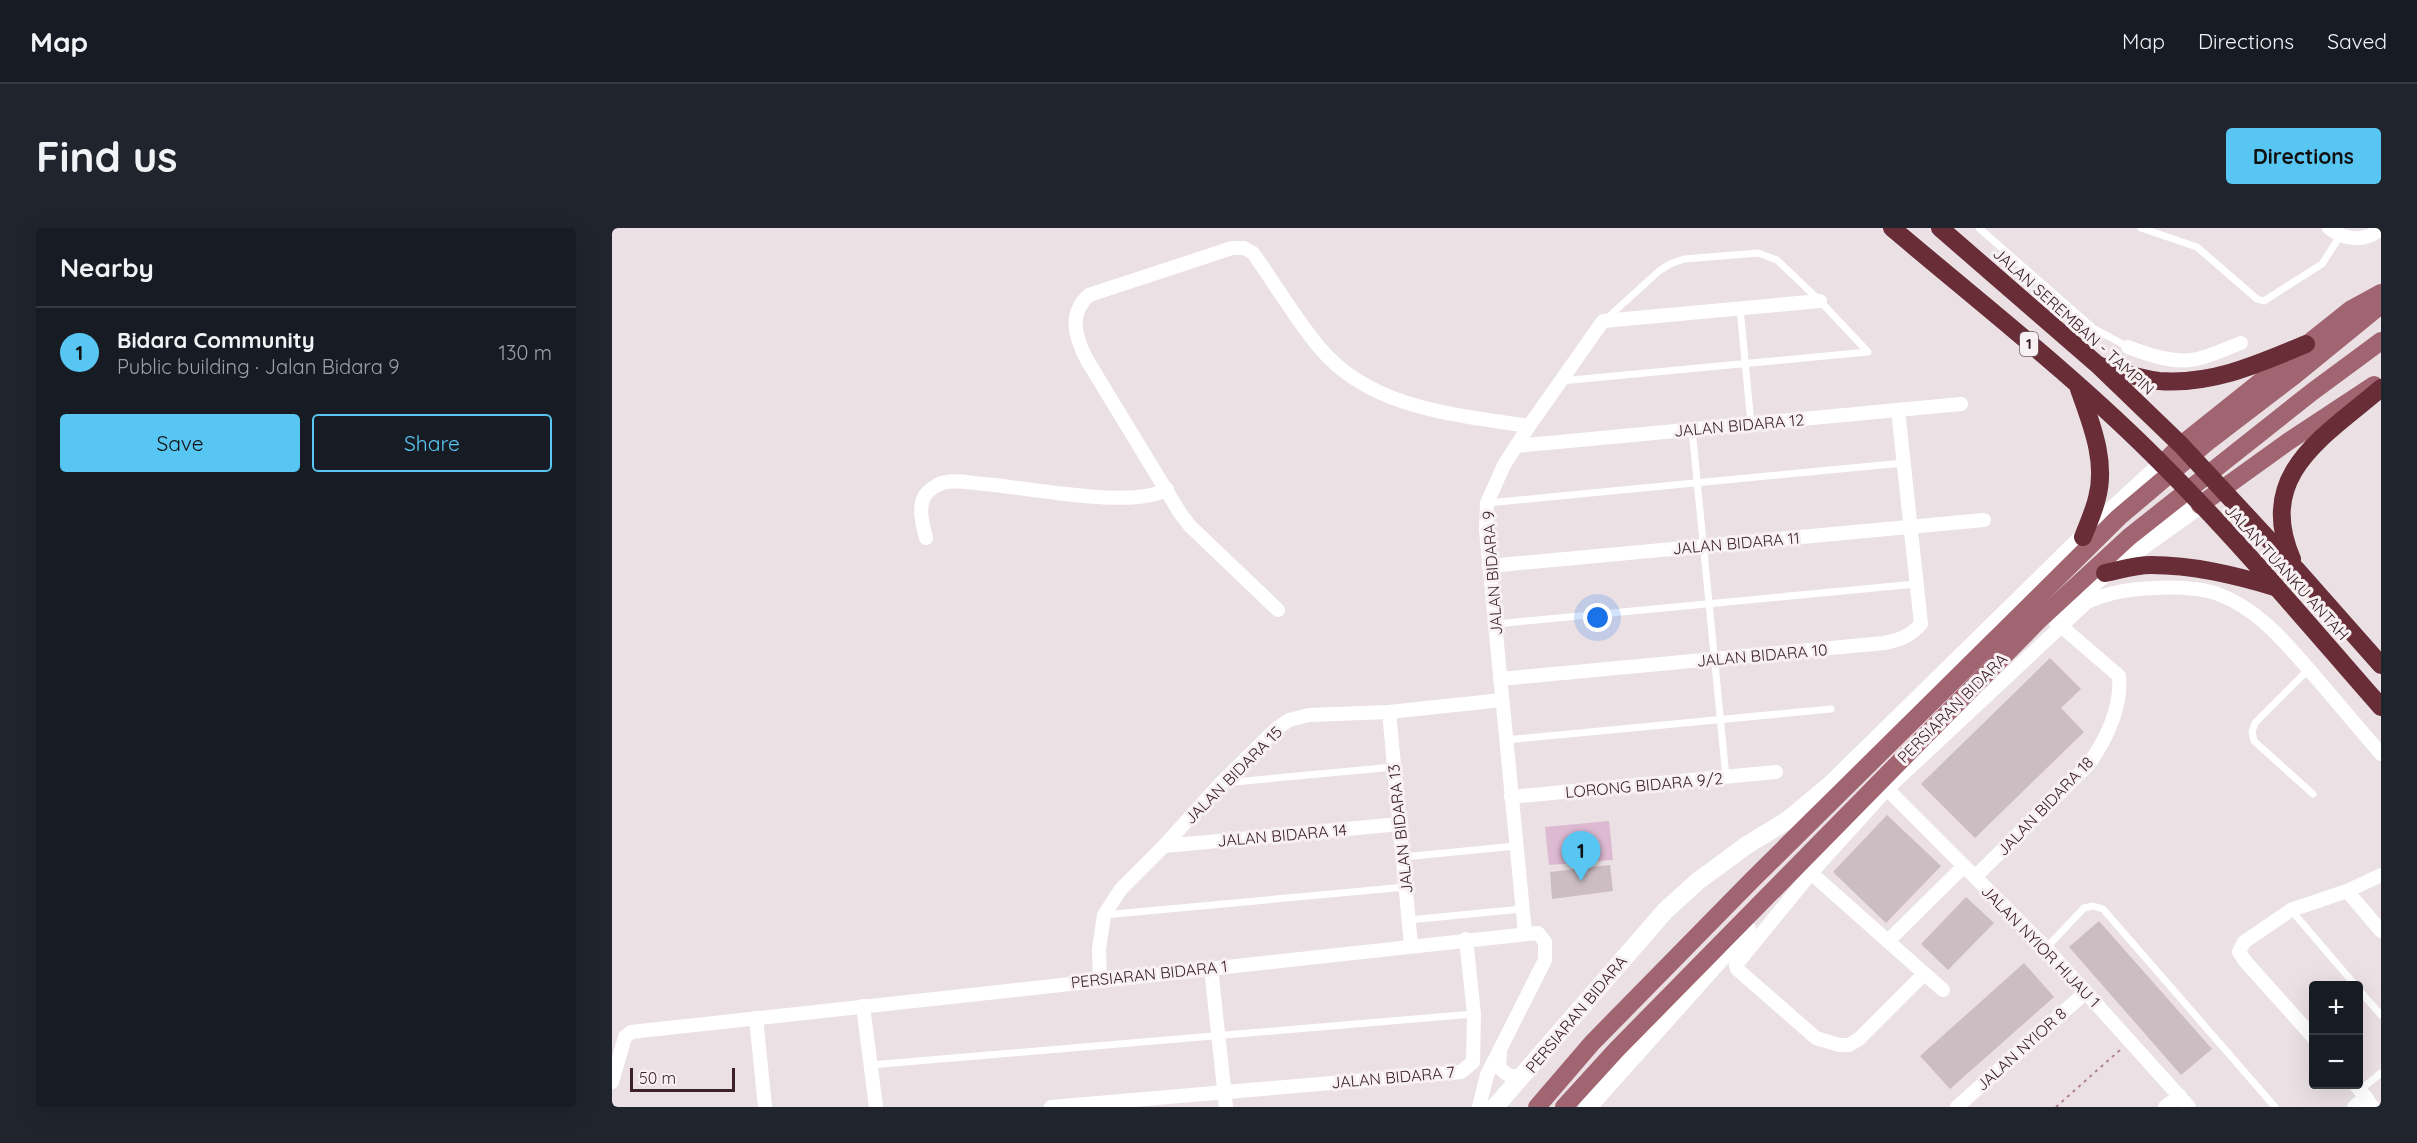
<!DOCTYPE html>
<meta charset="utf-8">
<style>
body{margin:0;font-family:Quicksand,sans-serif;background:#20242c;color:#f1f3f6}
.controls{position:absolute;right:18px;bottom:18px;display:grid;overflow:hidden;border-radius:6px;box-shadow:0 6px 24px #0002}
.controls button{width:54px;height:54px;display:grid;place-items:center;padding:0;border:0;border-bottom:2px solid #363941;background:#171b24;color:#f1f3f6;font:30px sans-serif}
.scale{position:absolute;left:18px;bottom:15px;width:105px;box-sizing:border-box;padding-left:6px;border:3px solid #3c2127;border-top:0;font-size:16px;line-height:21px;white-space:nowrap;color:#3c2127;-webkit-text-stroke:4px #f8f1f4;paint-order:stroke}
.you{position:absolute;left:986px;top:390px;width:21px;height:21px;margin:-15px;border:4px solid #fff;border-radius:50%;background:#1a73e8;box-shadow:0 0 0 9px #1a73e833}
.badge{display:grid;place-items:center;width:39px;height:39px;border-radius:50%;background:#58c6f2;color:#111;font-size:20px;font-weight:700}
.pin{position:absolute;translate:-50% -50px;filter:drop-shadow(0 2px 3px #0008)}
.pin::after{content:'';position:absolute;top:32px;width:21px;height:18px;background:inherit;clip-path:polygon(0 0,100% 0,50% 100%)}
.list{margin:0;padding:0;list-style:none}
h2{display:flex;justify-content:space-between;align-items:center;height:78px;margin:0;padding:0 24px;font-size:26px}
h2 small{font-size:20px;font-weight:400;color:#9ea1a6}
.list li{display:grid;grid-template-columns:39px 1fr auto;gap:18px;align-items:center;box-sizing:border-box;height:90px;padding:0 24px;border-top:2px solid #363941}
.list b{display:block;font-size:22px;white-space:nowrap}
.list p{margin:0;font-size:20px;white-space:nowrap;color:#9ea1a6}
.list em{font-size:20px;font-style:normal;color:#9ea1a6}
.actions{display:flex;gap:12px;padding:18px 24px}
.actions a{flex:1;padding:14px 0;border:2px solid #58c6f2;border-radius:6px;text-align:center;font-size:21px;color:#58c6f2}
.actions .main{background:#58c6f2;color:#111}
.map{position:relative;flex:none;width:1769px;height:879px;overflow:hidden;border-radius:6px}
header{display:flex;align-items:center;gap:36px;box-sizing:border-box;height:84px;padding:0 30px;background:#171b24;border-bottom:2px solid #363941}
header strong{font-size:28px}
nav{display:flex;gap:33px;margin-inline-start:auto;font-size:21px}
.intro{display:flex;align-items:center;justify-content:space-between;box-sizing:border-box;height:144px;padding:0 36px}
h1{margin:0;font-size:42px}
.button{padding:15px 27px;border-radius:6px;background:#58c6f2;color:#111;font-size:21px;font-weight:700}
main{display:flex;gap:36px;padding:0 36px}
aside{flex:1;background:#171b24;border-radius:6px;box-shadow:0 6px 24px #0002}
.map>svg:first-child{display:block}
.green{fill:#ddb9d2}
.building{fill:#ccbdc3}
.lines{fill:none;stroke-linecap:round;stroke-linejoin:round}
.path{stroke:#af818e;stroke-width:2;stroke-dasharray:3 4.5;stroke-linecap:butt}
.lane{stroke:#fff;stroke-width:7}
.street{stroke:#fff;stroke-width:14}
.secondary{stroke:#fff;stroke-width:18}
.primary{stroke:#a16572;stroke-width:18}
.highway{stroke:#682d37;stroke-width:18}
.labels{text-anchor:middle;stroke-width:6;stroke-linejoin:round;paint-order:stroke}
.shield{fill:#f8f1f4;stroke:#745f64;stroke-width:1.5}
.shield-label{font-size:15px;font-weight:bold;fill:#3c2127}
.street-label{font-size:16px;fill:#3c2127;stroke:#f8f1f4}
</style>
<header>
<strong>Map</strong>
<nav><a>Map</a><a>Directions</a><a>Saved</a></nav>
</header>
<div class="intro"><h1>Find us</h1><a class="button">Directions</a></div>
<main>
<aside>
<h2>Nearby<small></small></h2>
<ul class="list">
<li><span class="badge">1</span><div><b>Bidara Community</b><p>Public building · Jalan Bidara 9</p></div><em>130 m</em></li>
</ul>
<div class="actions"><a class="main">Save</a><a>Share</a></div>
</aside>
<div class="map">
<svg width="1769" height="879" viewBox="0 0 1769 879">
<rect width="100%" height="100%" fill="#ebe1e5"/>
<path class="green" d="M997 593 1001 632 937 637 933 599Z"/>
<g class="building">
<path d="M1438 430 1469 461 1449 480 1472 504 1363 610 1309 556Z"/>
<path d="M1275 587 1329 638 1274 695 1221 644Z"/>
<path d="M998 637 1001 663 940 671 938 644Z"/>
<path d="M1354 669 1382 695 1336 742 1309 716Z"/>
<path d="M1487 693 1600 821 1569 847 1457 719Z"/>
<path d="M1412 735 1442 769 1338 861 1308 828Z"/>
</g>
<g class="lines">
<path class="path" d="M1444 879 1508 822"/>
<g class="lane">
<path d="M1367 0 1481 100 1516 119"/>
<path d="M1529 0 1585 19 1645 71 1652 73 1710 36 1728 8"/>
<path d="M1128 80 1139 196"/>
<path d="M949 153 1256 124 1208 73 1165 32 1146 25 1072 31 1058 36 1047 43 993 92"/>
<path d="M1080 201 1114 549"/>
<path d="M875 275 1291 235"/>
<path d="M883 396 1304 356"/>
<path d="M1696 442 1643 495 1640 504 1642 513 1701 566"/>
<path d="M894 512 1219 481"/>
<path d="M611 555 782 539"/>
<path d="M791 629 904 618"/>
<path d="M1679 682 1744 758"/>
<path d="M492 687 794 659"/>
<path d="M797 692 910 681"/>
<path d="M1434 720 1472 680 1481 678 1491 681 1663 879"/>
<path d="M1746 761 1769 787"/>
<path d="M258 837 862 786"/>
<path d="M1748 862 1769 845"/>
</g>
<g class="street">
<path d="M1717 0C1732 12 1754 15 1769 0"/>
<path d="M1516 119C1537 127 1562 136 1585 131 1599 128 1615 120 1629 115"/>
<path d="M905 218 1349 176"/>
<path d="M314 310C311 297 306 282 312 269 315 263 324 257 330 255 343 251 359 255 372 256 413 259 522 282 555 261"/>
<path d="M877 338 1372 292"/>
<path d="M666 382 578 298 568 285 475 132C463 109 456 86 477 67L620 20H632L641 25C663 56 683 90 707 119 758 181 844 187 917 198"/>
<path d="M888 451 1272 415C1288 412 1298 408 1309 396L1286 182"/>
<path d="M777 484 799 717"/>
<path d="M1275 561 1434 720 1577 879"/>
<path d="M899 569 1164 544"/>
<path d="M552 618 788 596"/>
<path d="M1199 645 1331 762"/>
<path d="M1363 649 1477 536C1495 510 1510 480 1507 448L1442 392"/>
<path d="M1735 663 1769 703"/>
<path d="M913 705 874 302 875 275 892 237 917 198 991 93 1208 73"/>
<path d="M1276 713 1352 638"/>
<path d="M599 740 614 879"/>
<path d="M1312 746 1247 811 1237 817H1227L1204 810 1125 741 1124 737 1199 645 1275 561 1475 374C1498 364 1518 361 1542 360 1563 359 1586 359 1606 366 1649 382 1677 419 1706 452 1727 477 1748 501 1769 526"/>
<path d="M488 752 487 721 492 687 509 661 552 618 609 555 664 501 677 492 697 487 777 484 890 472"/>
<path d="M251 778 264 879"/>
<path d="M144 790 153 879"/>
<path d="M1702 810 1633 733 1627 724 1632 714 1679 682 1735 663 1769 647"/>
<path d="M888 825 887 838C894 848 900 850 912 847"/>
<path d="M0 854 13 809 19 804 926 705 933 714V732L875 847 867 879"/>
<path d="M1743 856 1761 879"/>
<path d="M439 879 849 844 861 834 862 786 854 711"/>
<path d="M1345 879 1474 764"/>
<path d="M1553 879 1568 868"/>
<path d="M1742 879 1754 869"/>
</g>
<g class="secondary">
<path d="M1447 385 1493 345 1588 277"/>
<path d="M883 879 1053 683 1086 653 1135 617 1176 592 1218 557 1471 309 1550 236"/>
<path d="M976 879 1135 701"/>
</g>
<g class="primary">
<path d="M1550 236 1569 217 1738 82 1769 65"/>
<path d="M1588 277 1677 213 1762 157"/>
<path d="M925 879 980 815 1141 651 1507 289 1598 212 1683 147 1769 77"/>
<path d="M952 879 1005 821 1425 394 1517 309 1700 164 1769 113"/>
</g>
<g class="highway">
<path d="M1280 0C1371 77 1466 151 1550 236 1627 313 1697 397 1769 479"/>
<path d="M1328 0 1487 138 1569 217 1684 341 1769 437"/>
<path d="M1488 138C1507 143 1528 151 1547 153 1600 157 1646 136 1694 116"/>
<path d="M1467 161C1479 195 1495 233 1485 270 1482 283 1476 296 1471 309"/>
<path d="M1680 331C1643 246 1713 208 1769 160"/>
<path d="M1493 345C1508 342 1524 337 1539 337 1581 337 1622 347 1663 359"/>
</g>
</g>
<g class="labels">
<rect class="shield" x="1408" y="104" width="18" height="24" rx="4.5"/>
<g class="shield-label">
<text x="1417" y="121">1</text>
</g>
<g class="street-label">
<text transform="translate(1462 93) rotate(42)" y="6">JALAN SEREMBAN - TAMPIN</text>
<text transform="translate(1127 197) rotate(-5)" y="6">JALAN BIDARA 12</text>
<text transform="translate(1124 315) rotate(-5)" y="6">JALAN BIDARA 11</text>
<text transform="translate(1675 344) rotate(48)" y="6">JALAN TUANKU ANTAH</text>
<text transform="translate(880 345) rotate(-94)" y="6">JALAN BIDARA 9</text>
<text transform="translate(1150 427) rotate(-5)" y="6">JALAN BIDARA 10</text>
<text transform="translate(1340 480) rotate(-45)" y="6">PERSIARAN BIDARA</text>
<text transform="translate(621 547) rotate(-45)" y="6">JALAN BIDARA 15</text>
<text transform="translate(1032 557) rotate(-5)" y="6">LORONG BIDARA 9/2</text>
<text transform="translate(1433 578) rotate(-46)" y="6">JALAN BIDARA 18</text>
<text transform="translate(788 601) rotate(-96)" y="6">JALAN BIDARA 13</text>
<text transform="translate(670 607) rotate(-5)" y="6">JALAN BIDARA 14</text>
<text transform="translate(1429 718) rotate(46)" y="6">JALAN NYIOR HIJAU 1</text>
<text transform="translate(537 746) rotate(-6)" y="6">PERSIARAN BIDARA 1</text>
<text transform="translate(964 786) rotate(-50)" y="6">PERSIARAN BIDARA</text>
<text transform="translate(1409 821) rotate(-42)" y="6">JALAN NYIOR 8</text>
<text transform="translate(781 849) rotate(-5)" y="6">JALAN BIDARA 7</text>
</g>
</g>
</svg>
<div class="controls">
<button>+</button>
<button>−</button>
</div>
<div class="scale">50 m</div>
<div class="you"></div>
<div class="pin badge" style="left:969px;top:653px">1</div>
</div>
</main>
